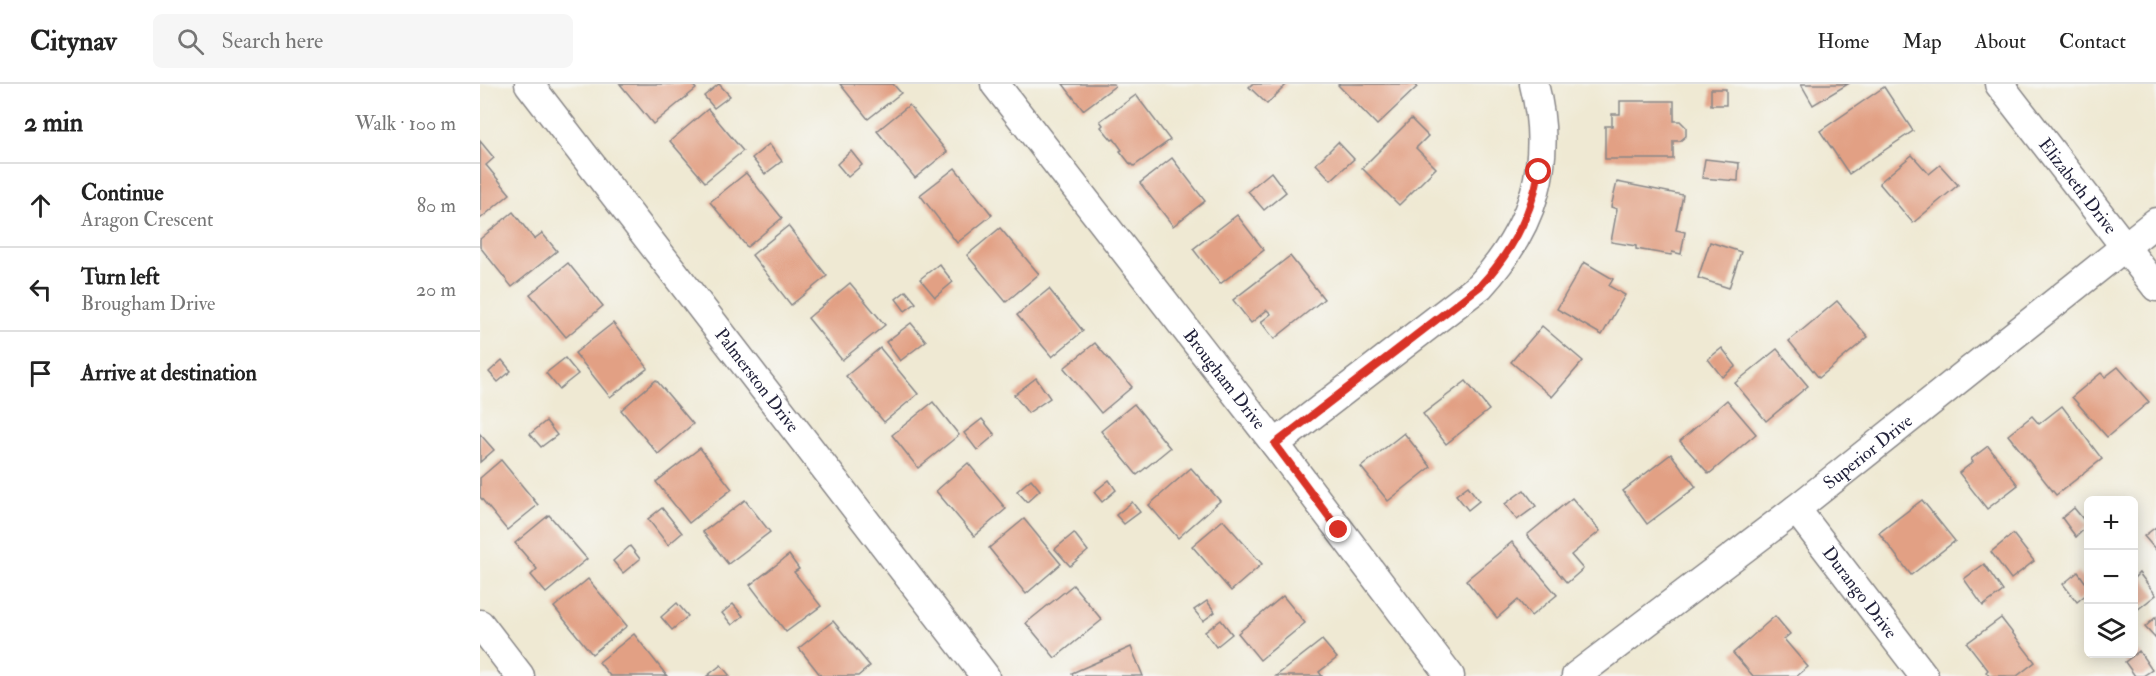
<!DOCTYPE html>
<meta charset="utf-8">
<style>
body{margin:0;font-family:"IM FELL Double Pica",serif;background:#f6f6f6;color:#222}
.controls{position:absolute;right:18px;bottom:18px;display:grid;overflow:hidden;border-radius:9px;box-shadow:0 3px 15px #0003}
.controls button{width:54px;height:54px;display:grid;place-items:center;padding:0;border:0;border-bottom:2px solid #e0e0e0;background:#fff;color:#222;font:30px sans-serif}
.stop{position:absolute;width:18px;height:18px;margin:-14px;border:4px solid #d93025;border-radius:50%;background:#fff}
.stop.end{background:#d93025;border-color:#fff;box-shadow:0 2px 6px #0008}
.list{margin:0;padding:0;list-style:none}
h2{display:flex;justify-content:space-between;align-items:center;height:78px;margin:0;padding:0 24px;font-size:26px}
h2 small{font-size:20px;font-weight:400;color:#767676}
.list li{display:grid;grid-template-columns:39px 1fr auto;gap:18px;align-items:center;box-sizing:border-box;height:84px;padding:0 24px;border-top:2px solid #e0e0e0}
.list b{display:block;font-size:22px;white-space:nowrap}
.list p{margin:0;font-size:20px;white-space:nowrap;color:#767676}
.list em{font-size:20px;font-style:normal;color:#767676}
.icon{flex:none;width:33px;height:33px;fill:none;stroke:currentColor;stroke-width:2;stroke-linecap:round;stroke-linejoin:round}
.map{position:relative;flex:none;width:1676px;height:592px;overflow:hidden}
header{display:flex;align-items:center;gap:36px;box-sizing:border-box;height:84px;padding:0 30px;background:#fff;border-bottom:2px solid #e0e0e0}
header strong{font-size:28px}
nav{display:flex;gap:33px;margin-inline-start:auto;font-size:21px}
.search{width:420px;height:54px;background:#f6f6f6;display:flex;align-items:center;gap:15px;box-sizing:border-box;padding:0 21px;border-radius:9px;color:#767676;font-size:22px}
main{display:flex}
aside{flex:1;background:#fff}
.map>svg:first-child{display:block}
.building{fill:#e2a084}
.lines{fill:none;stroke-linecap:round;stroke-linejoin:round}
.minor-casing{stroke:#888687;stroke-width:31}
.minor{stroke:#fff;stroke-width:28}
.route{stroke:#d93025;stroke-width:8}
.labels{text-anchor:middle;stroke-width:5;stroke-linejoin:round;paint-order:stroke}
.street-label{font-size:18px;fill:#22223b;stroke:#f6f6f2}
</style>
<header>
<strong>Citynav</strong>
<div class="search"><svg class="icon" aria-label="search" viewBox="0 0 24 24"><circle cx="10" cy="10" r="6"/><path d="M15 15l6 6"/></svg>Search here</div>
<nav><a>Home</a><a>Map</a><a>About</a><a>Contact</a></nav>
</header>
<main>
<aside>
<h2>2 min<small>Walk · 100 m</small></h2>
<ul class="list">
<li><svg class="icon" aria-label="ahead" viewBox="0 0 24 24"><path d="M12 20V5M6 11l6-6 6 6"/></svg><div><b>Continue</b><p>Aragon Crescent</p></div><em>80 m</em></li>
<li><svg class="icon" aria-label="left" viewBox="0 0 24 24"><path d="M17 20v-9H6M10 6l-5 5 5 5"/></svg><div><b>Turn left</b><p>Brougham Drive</p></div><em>20 m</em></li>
<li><svg class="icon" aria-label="arrive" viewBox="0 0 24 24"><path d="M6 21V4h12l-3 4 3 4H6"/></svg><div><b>Arrive at destination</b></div></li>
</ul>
</aside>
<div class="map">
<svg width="1676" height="592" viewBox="0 0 1676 592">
<rect width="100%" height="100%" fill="#f6f6f2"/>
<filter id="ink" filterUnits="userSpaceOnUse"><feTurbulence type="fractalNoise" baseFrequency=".0167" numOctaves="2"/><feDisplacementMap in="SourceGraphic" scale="12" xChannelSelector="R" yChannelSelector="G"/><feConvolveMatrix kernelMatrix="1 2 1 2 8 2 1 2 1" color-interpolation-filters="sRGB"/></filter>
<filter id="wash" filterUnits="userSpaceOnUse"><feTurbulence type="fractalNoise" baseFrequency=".008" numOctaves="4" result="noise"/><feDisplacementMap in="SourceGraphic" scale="24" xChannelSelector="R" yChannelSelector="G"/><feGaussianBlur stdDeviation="1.35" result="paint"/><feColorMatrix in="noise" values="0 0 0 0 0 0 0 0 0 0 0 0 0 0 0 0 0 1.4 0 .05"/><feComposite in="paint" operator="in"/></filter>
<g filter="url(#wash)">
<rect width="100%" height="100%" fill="#efe9d3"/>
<g id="blocks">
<g class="building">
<path d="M140 0H212L216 5 173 40Z"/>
<path d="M239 0 250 12 234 24 224 12Z"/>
<path d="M360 0H413L421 9 388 35Z"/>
<path d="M583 0H634L635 2 603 26Z"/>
<path d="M772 0H807L787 20 769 3Z"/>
<path d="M860 0H934L937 3 897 41 858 1Z"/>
<path d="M1321 0H1368L1333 21Z"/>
<path d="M1404 3 1433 47 1369 90 1340 47Z"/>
<rect x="1231" y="5" width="15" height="16"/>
<path d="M656 11 690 56 654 82 652 80 651 81 640 67 642 66 634 55 632 56 621 43 623 41 620 37Z"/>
<path d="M1140 17H1194V37H1200L1206 43V52L1200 57H1193V75H1125V42H1132V30H1140Z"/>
<path d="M429 21 467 68 435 94 397 47Z"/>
<path d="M228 25 263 67 225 98 190 57Z"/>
<path d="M931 35 948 52 936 64 956 84 919 121 882 84Z"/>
<path d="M0 57 14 74 6 81 30 110 0 135Z"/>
<path d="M858 58 874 75 851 96 836 80Z"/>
<path d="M289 60 302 77 285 90 272 74Z"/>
<path d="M371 67 382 81 368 93 357 80Z"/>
<path d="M1432 71 1449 90 1460 81 1478 101 1433 139 1399 99Z"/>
<path d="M692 74 725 117 693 142 660 99Z"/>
<path d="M1225 75 1259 79 1258 97 1222 94Z"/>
<path d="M475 84 512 131 477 159 440 111Z"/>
<path d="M791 88 806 108 784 126 768 107Z"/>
<path d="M266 89 302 134 267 163 230 118Z"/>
<path d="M1137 98 1203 111 1196 146 1205 148 1201 170 1192 168 1191 171 1156 165V162L1131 158 1137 125 1131 123Z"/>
<path d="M33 128 54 155 62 149 77 167 32 203 0 163V155Z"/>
<path d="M757 131 784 166 740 200 713 165Z"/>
<path d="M308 142 347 192 311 221 272 171Z"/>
<path d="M520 144 559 190 526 218 487 171Z"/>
<path d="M1230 158 1261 168 1249 204 1218 194Z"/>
<path d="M810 172 844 215 794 255 781 238 791 230 787 226 771 239 753 216Z"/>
<path d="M1104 178 1133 195 1129 202 1145 211 1122 251 1077 225Z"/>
<path d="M88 179 123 222 86 253 50 210Z"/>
<path d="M459 180 473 198 455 213 440 195Z"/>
<path d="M370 199 405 241 362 276 328 234Z"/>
<path d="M569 205 603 247 572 273 537 231Z"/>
<path d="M426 207 436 219 425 227 416 215Z"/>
<path d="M1357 217 1388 253 1339 294 1309 257Z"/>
<path d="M133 239 168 284 130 313 95 269Z"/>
<path d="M431 239 446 257 420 277 406 258Z"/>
<path d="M1062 242 1103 277 1072 313 1031 278Z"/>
<path d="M615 259 652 303 621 329 584 284Z"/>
<path d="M400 264 438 310 404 338 366 292Z"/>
<path d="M1242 264 1256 282 1242 293 1228 275Z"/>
<path d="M1297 265 1328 302 1286 337 1255 299Z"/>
<path d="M85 274 98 290 79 305 66 289Z"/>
<path d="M22 276 31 287 18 298 9 288Z"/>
<path d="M1638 283 1669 318 1627 353 1592 313 1621 289 1625 293Z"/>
<path d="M556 294 570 314 548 329 534 311Z"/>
<path d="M176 296 213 340 178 370 141 326Z"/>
<path d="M986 297 1009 326 966 360 943 330Z"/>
<path d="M1247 316 1276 350 1229 390 1200 357Z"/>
<path d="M453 318 479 351 438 384 412 351Z"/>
<path d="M654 320 690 364 657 391 621 347Z"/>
<path d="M1582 322 1622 375 1576 411 1528 351 1552 332 1559 340Z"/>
<path d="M502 335 515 351 497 366 484 349Z"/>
<path d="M66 337 77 351 61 363 50 350Z"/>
<path d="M924 349 951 383 908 417 881 383Z"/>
<path d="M0 350 14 366 0 378Z"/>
<path d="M1508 362 1538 401 1507 425 1479 389 1493 378 1491 375Z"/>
<path d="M220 364 252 405 209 439 176 398Z"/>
<path d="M1191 370 1216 403 1167 440 1143 407Z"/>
<path d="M21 376 58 421 27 446 0 413V394Z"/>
<path d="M488 379 526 425 494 452 456 407Z"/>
<path d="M711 384 740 417 698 454 669 421Z"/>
<path d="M551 395 560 406 547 418 537 407Z"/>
<path d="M629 396 636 406 622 418 614 408Z"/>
<path d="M988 402 999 417 988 426 976 411Z"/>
<path d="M1044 406 1056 422 1037 436 1025 420Z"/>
<path d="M1092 414 1120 447 1091 471 1103 485 1087 499 1047 451Z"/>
<path d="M265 416 290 448 248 480 223 448Z"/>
<path d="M1442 416 1475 457 1431 491 1399 449Z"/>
<path d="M652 418 660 428 644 440 636 431Z"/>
<path d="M182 424 202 449 188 461 168 435Z"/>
<path d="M1594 424 1608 441 1596 453 1582 434Z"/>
<path d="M69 431 107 475 66 509 51 491 57 485 35 459Z"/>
<path d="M544 435 581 480 546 510 509 464Z"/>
<path d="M743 436 782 480 751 507 712 462Z"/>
<path d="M1676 443V466L1664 452Z"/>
<path d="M594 449 608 467 590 482 575 465Z"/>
<path d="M1533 450 1554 477 1531 495 1511 468Z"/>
<path d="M1032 458 1077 511 1051 532 1038 516 1017 534 986 496Z"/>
<path d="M150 462 160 475 143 489 133 477Z"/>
<path d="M309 471 319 485 314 488 341 522 306 548 270 501Z"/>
<path d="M1504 480 1523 507 1503 522 1484 495Z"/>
<path d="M1598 488 1608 502V509L1597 518 1583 500Z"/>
<path d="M1659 489 1676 511 1657 526 1654 522V494Z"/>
<path d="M108 495 147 542 112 570 74 523Z"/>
<path d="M593 501 622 536 575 574 546 539Z"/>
<path d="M803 512 825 539 780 576 758 549Z"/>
<path d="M727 517 735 528 723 537 714 526Z"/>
<path d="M197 519 208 532 192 546 181 533Z"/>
<path d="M253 520 263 532 252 541 242 529Z"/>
<path d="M1295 532 1310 550 1304 555 1328 583 1317 592H1273L1253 569Z"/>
<path d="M1676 533V555L1665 543Z"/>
<path d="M1521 534 1555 578 1537 592H1509L1506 588 1508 586 1487 559Z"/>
<path d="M741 536 752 550 736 563 725 548Z"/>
<path d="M353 537 390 582 378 592H341L319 564Z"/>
<path d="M154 550 187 592H130L119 578Z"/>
<path d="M842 556 857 574 839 588 842 592H796Z"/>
<path d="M651 563 663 592H593L592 589Z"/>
<path d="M1659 567 1672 586 1663 592H1655L1645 578Z"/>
<path d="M241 581 250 592H227Z"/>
</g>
</g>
</g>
<g filter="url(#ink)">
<use href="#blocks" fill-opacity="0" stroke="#888687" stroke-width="1.5"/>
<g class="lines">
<defs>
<g id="minor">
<path id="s1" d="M49 0 505 592"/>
<path id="s2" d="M515 0 795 360 970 592"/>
<path id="s3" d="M1519 0 1676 203"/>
<path d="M795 360 1000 202C1054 143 1074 78 1054 0"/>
<path id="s4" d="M1316 425 1444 592"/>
<path d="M0 540 40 592"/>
<path id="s5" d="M1096 592 1316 425 1676 138"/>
</g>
</defs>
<use href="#minor" class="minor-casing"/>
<use href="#minor" class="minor"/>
</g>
</g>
<g class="lines" filter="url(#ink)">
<path class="route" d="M859 446 795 360 1000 202C1031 169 1051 132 1059 88"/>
</g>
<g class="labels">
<g class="street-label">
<text dy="6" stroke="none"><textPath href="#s3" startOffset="129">Elizabeth Drive</textPath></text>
<text dy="6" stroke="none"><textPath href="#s2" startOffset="374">Brougham Drive</textPath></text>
<text dy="6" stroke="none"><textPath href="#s1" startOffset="374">Palmerston Drive</textPath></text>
<text dy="6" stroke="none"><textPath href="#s5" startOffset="368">Superior Drive</textPath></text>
<text dy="6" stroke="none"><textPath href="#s4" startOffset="105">Durango Drive</textPath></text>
</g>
</g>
</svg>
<div class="controls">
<button>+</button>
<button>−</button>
<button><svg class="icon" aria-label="layers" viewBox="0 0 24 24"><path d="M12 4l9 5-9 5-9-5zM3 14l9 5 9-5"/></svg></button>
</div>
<div class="stop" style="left:1059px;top:88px"></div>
<div class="stop end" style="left:859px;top:446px"></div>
</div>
</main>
